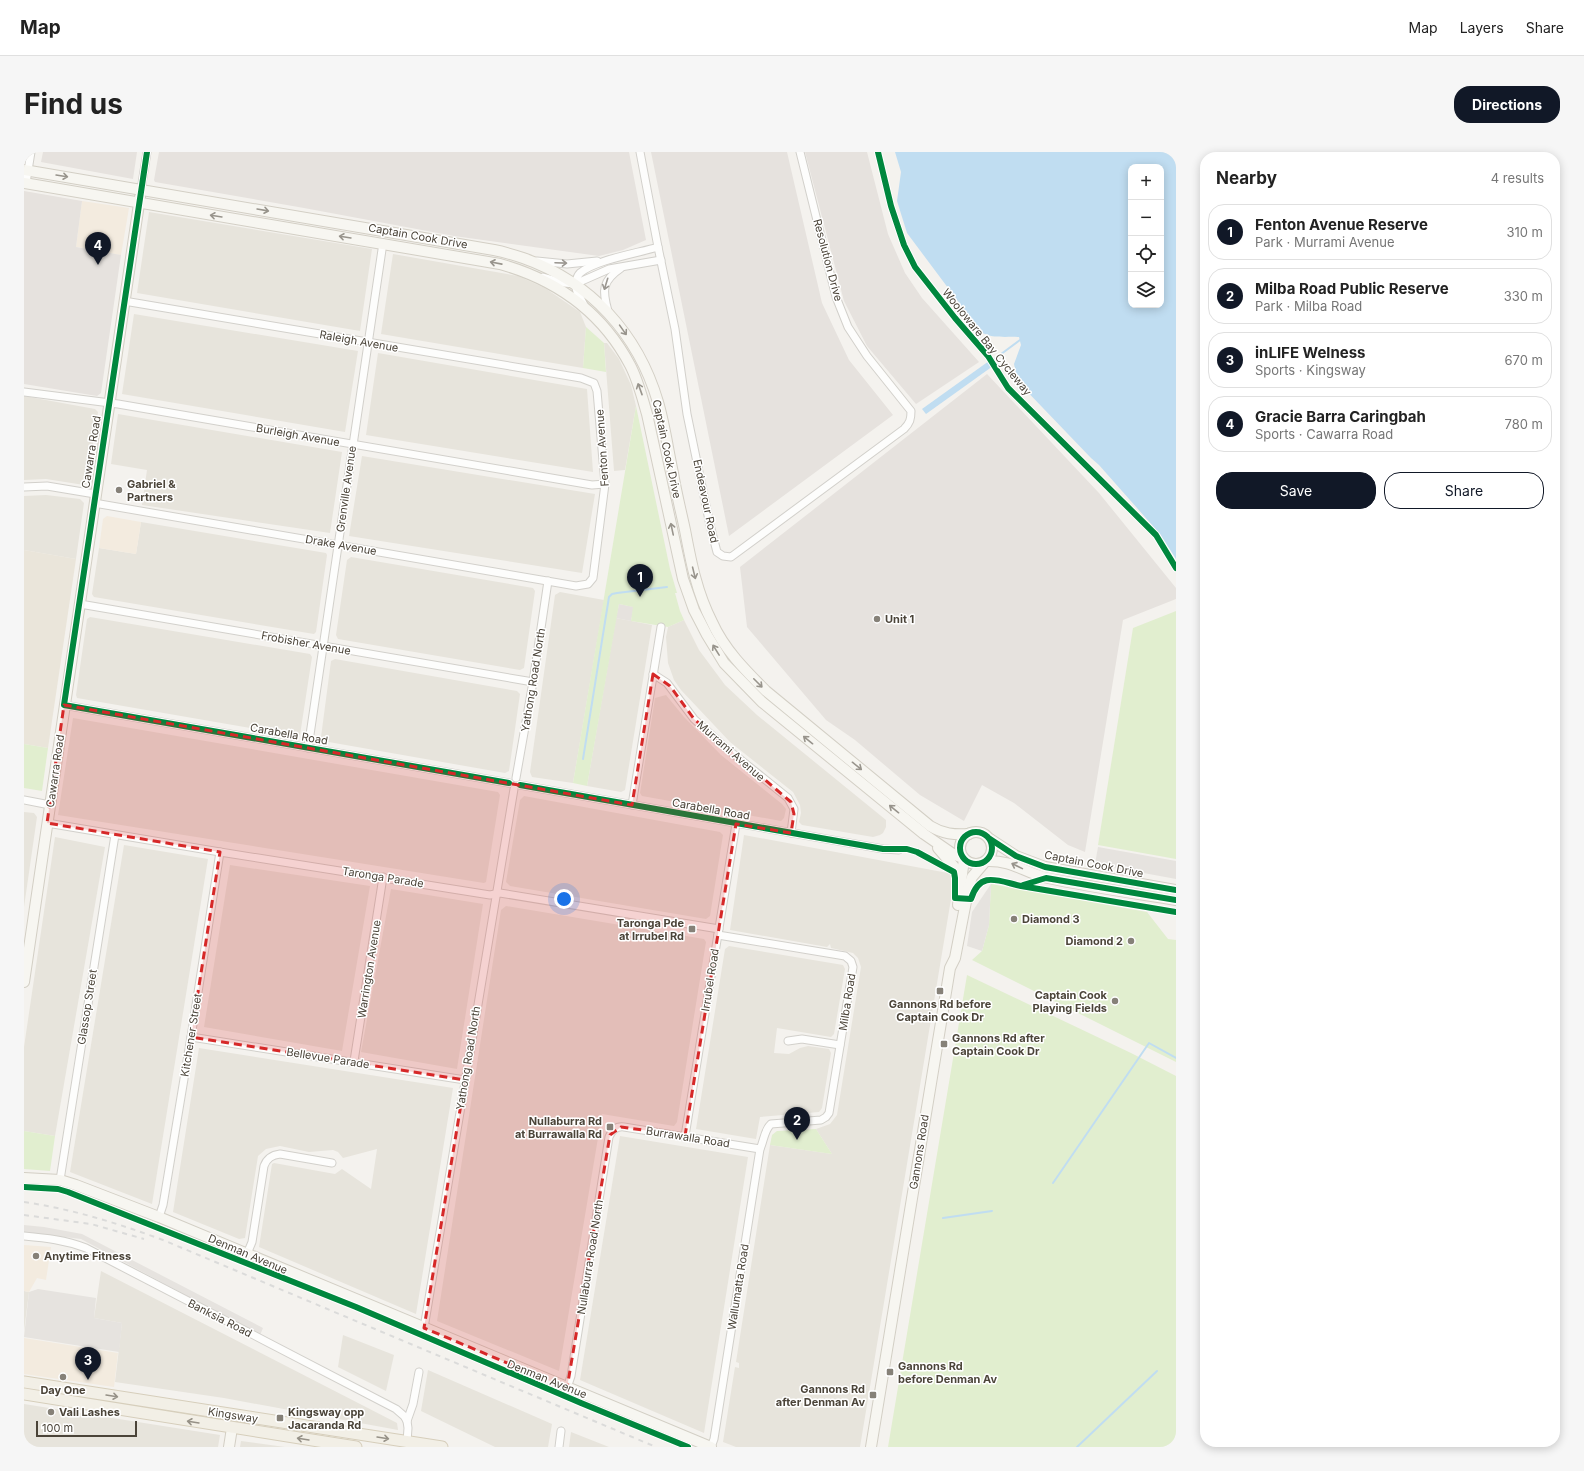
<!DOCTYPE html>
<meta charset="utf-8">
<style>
body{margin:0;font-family:Inter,sans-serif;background:#f6f6f6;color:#222}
.controls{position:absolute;right:12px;top:12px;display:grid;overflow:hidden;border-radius:8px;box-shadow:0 2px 10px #0003}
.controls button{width:36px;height:36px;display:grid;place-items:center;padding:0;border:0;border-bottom:1px solid #e0e0e0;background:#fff;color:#222;font:20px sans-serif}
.scale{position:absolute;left:12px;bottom:10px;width:101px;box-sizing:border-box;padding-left:4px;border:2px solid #4b4439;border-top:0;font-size:11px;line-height:14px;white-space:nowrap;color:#4b4439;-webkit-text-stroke:3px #fff;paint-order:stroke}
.you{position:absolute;left:540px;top:747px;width:14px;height:14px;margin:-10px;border:3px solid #fff;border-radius:50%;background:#1a73e8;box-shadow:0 0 0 6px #1a73e833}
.badge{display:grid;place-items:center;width:26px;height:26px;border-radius:50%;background:#111827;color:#fff;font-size:13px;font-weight:700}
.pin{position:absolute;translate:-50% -33px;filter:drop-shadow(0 1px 2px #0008)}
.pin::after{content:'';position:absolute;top:21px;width:14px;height:12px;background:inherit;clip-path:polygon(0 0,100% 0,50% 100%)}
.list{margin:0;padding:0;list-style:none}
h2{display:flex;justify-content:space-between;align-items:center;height:52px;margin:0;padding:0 16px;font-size:17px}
h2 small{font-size:13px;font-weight:400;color:#767676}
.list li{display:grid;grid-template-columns:26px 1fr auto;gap:12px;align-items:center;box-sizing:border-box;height:56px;margin:0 8px 8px;padding:0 8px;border:1px solid #e0e0e0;border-radius:16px}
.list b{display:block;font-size:15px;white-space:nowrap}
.list p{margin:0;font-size:13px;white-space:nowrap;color:#767676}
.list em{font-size:13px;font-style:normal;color:#767676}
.actions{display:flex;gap:8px;padding:12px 16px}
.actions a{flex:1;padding:9px 0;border:1px solid #111827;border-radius:16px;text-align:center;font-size:14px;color:#111827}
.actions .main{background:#111827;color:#fff}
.icon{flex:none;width:22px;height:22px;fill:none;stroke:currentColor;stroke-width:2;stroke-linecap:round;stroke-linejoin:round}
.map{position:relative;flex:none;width:1152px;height:1295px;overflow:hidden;border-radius:16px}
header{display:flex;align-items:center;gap:24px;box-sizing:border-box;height:56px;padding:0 20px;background:#fff;border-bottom:1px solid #e0e0e0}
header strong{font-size:19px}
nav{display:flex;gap:22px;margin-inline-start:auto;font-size:14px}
.intro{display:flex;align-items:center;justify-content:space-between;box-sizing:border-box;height:96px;padding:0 24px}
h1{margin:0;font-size:28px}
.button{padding:10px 18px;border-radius:16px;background:#111827;color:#fff;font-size:14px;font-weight:700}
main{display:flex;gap:24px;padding:0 24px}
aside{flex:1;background:#fff;border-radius:16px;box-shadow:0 2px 10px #0003}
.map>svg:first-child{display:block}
.residential{fill:#e7e4dc}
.commercial{fill:#f3ebdf}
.industrial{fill:#e6e2de}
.education{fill:#eae5da}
.green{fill:#e1eecf}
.parking{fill:#e6e3df}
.water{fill:#c0ddf1;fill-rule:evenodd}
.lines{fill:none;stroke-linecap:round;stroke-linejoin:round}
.stream{stroke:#c0ddf1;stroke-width:2}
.street-casing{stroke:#d2d0cb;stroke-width:9}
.secondary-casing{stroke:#d3cfc5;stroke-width:12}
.primary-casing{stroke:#d6cebb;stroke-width:13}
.street{stroke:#fdfdfc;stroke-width:7}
.secondary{stroke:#f7f6f1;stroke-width:10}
.primary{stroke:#f2efe6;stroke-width:11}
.rail{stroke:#dbdbda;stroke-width:2;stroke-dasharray:5 5;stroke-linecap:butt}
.cycleway-casing{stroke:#fff;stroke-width:8}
.cycleway{stroke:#00873e;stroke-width:6}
.oneway{stroke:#98948c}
.oneway2{stroke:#9b9791}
.oneway3{stroke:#969187}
.marked{fill:#d62828;fill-opacity:0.2;stroke:#d62828;stroke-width:3;stroke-dasharray:8 5;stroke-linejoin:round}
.poi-dot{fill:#868178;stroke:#fff;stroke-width:1.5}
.labels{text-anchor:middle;stroke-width:3;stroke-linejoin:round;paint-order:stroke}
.street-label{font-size:11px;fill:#4b4439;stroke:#fff}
.poi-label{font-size:11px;font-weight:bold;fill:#4b4439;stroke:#fff;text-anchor:start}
</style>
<header>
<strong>Map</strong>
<nav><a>Map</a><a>Layers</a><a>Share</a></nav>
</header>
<div class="intro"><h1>Find us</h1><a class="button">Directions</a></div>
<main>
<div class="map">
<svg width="1152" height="1295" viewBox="0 0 1152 1295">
<rect width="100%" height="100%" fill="#f4f2ee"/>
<g class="residential">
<path d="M125 60 348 97 336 179 113 141Z"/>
<path d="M369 102 494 124 521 136 556 160 562 175 559 216 357 182Z"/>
<path d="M110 162 334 199 321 280 98 242Z"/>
<path d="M580 191H583L595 207 607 233 612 254 601 318 590 319Z"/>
<path d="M354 201 563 237 569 320 342 283Z"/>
<path d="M0 244 71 257 74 260 63 331 60 333 22 327 0 328Z"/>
<path d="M94 262 318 300 306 381 118 353 123 318 87 312Z"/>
<path d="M338 304 571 342 558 421 325 384Z"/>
<path d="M22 343 56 347 60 351 52 407 0 398V344Z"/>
<path d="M117 370 302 401 303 403 292 480 290 482 70 445 68 442 75 396 112 402Z"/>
<path d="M327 405 509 436 511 439 500 516 496 518 314 487 312 483 323 408Z"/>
<path d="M536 440 580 448 549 631 508 625 506 620 531 443Z"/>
<path d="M66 465 286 502 288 505 276 583 273 584 53 546 52 543 63 467Z"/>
<path d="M592 466 628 473 601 638 597 640 563 634Z"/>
<path d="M660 468 675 498 701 533 733 563 862 668V675L859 681 856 683 849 685 778 673 775 670 777 661 776 653 769 640 706 590 657 538 650 528 644 511 642 485 644 475Z"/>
<path d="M311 507 493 539 496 542 485 619 481 621 299 589 297 585 307 509Z"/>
<path d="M642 543 660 565 697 603 758 652 762 657 760 666 757 669 618 644 616 641 631 546Z"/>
<path d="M49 566 474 640 476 643 462 730 460 731 34 663Z"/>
<path d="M500 644 696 680 699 683 686 764 682 767 486 734 482 730 496 648Z"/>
<path d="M0 660 10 661 13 665 0 755Z"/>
<path d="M720 683 924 721 928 723 930 729 836 1295H712L699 1290 711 1215 715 1216V1211L712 1210 746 993 808 1002 792 977 806 972 813 963 837 815 834 806 829 801 807 796 806 792 803 795 706 778Z"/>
<path d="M31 685 81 695 31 984 0 979V895Z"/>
<path d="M100 693 184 707 128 1052 46 1020Z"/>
<path d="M206 713 346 734 318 899 180 875Z"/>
<path d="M367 737 459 752 433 917 337 900Z"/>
<path d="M482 754 680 787 682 790 653 970 650 974 578 962 535 1219 413 1169 477 758Z"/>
<path d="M705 794 819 813 821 817 810 882 807 885 753 876 750 901 765 902 776 896 784 894 805 897 807 901 798 956 795 960 736 965 732 987 672 977 701 797Z"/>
<path d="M175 896 429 936 392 1162 235 1095 248 1012 250 1011 311 1022 318 1017 347 1037 353 997 319 1006 314 1000 309 998 285 1000 256 994 242 997 234 1004 221 1086 215 1087 149 1060Z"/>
<path d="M596 984 724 1005 680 1281 556 1228Z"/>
<path d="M77 1119 373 1271 374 1278 200 1246 91 1230 98 1171 70 1166Z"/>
<path d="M0 1139 5 1140 0 1179Z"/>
<path d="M319 1183 370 1203 362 1239 314 1215Z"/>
<path d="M404 1218 528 1272 524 1295H471L397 1259Z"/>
<path d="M0 1252 196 1283 194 1295H0Z"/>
<path d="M547 1280 585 1295H545Z"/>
<path d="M217 1289 261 1295H216Z"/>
</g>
<g class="commercial">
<path d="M58 49 105 56 97 103 52 95Z"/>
<path d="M83 364 117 370 112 402 75 396 79 367Z"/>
<path d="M0 1093 27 1095 22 1128 13 1126 5 1140 0 1139Z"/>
<path d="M0 1186 94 1201 90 1235 0 1222Z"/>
</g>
<g class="industrial">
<path d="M19 0H113L109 27 17 10Z"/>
<path d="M135 0H605L622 88 599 98 575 104 430 84 280 56 131 30 130 28Z"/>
<path d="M627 0H763L798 151 825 208 869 263 705 384Z"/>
<path d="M781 0H843L864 82 881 121 898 146 955 210 892 252 843 194 820 149Z"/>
<path d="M0 39 58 49 52 95 97 103 77 241 73 244 0 232Z"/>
<path d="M963 222 1075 341 1152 436V447L1099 468 1061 700 1044 693 990 651 958 633 940 669 896 643 831 588 802 568 723 475 716 415Z"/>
<path d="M595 452 610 455 607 469 592 466Z"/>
</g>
<path class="education" d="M0 398 52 407 24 596 0 592Z"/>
<g class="green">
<path d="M562 175 580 191 582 220 559 216Z"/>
<path d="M612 254 646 417 653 441H651L656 459 660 468 644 475 607 469 609 455 595 452 563 634 549 631Z"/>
<path d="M1152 459V707L1074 693 1109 476Z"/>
<path d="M0 592 24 596 18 639 0 636Z"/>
<path d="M967 732 1123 760 1144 787 1152 788V910L948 808 958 799 965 773Z"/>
<path d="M943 823 1107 901 1152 924V1295H864Z"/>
<path d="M792 977 808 1002 746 993 748 983 753 979Z"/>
<path d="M0 979 31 984 26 1019 0 1017Z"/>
</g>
<g class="parking">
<path d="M1074 695 1152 709V727L1071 712Z"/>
<path d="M967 732 965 773 958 799 943 794 948 760Z"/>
<path d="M0 1073 20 1075 58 1082 239 1176 236 1183 57 1087 0 1080Z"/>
<path d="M14 1137 72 1146 70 1166 98 1171 95 1200 0 1185 5 1140Z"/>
</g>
<g class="water">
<path d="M871 0H1152V407L1136 382 1075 313 1067 306 994 230 990 212 997 193 995 185C976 184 957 189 948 168L883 81 873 49 877 20ZM1107 15H1137V153H1107Z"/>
<path d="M965 209 969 214 902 262 898 257Z"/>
</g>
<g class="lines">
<g class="stream">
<path d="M965 211 996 188"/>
<path d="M559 607 585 445 588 442 593 441 643 435"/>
<path d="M1029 1031 1125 891 1152 906"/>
<path d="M919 1066 968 1059"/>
<path d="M1053 1295 1133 1219"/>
</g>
<defs>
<g id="street">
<path d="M616 0 634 95 651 177 663 262 686 373 693 400 699 404 707 405 880 277C886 271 887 267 887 259L843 204 824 175 812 145 776 0"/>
<path d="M2 31 7 0"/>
<path d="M117 38 123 0"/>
<path d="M513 109 543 112 573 109"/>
<path d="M519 125 540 131 551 132 585 117 637 108"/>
<path d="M560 153 553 140 551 132C552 128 553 124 556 121 571 108 614 101 634 95"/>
<path d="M584 159C578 138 578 129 597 116"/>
<path d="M0 240 94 252 568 333 581 332"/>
<path d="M0 335 23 334 71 342"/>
<path d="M70 351 552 434 564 432 569 426 581 332 573 239 570 231 557 226 100 149"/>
<path d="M56 452 509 530"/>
<path d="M629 522 643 531 670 567 702 596 764 646 770 657 767 681"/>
<path d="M40 553 485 631"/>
<path d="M284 596 359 91"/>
<path d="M492 626 509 530 524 429"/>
<path d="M496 633 859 697 875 698"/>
<path d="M0 648 26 653"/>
<path d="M608 653 637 475"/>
<path d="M23 671 196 700 466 743 476 741 695 777"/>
<path d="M167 885 441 928"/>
<path d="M764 889 778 887 816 893"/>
<path d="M330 909 359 725"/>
<path d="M661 984 712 672"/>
<path d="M36 1028 91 683"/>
<path d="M135 1065 139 1053 167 885 196 700"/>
<path d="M0 1084C22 1086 41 1088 62 1096L372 1257 380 1264 383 1269"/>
<path d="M223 1102 228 1090 240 1014C243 1006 248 1003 256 1002L308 1011"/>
<path d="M400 1176 490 637"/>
<path d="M543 1236 547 1224 585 985C588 978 593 974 600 975L736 997"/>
<path d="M383 1290 384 1276 383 1269 389 1252 395 1220"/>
<path d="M535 1295 537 1279"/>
<path d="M687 1295 690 1287 736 997C740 989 740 978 747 972L797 968 802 965 805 961 829 815 827 809 821 804 694 783"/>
</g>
<g id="secondary">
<path d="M0 18 470 98C480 100 490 103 499 106 567 130 614 182 634 250 641 274 644 298 649 321 652 340 657 359 661 378 667 410 673 441 688 470 700 497 721 518 742 539L906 674C919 682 930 683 945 682"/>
<path d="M0 31 476 112C533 128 578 160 606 213 614 228 618 245 623 262L659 427 670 458 683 483 700 511 738 550 900 682 929 702 939 706"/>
<circle cx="952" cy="696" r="16"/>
<path d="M966 687 992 704 1021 715 1152 738"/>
<path d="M914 696 932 717 935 731"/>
<path d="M962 709C990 708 1000 721 1024 726 1066 735 1109 741 1152 748"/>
<path d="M934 753 940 707"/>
<path d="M0 830 116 45"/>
<path d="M0 1026 36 1028 52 1033 135 1065 687 1295"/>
<path d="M205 1295 208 1276"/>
<path d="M847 1295 926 816 931 806 945 734 948 725 960 711"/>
</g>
<g id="primary">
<path d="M0 1230 418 1295"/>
<path d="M0 1242 332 1295"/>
</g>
</defs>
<use href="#street" class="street-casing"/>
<use href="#secondary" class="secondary-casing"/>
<use href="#primary" class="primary-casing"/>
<use href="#street" class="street"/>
<use href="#secondary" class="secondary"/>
<use href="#primary" class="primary"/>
<g class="rail">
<path d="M0 1050C48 1057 93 1071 139 1088L632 1295"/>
<path d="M0 1063 67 1072 120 1087"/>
</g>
<defs>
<g id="cycleway">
<path d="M123 0 40 553 485 631"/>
<path d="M854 0 867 54 880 93 891 115 931 166 964 204 984 236 1132 383 1152 416"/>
<path d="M496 633 859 697H883L893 700 930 720 931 726V746L947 747C956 718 974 729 997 734L1152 760"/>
<circle cx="952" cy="696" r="16"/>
<path d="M966 687 992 704 1021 715 1152 738"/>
<path d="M999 733 1022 726 1152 748"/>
<path d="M0 1035 34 1037 44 1040 332 1155 557 1251 664 1295"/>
</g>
</defs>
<use href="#cycleway" class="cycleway-casing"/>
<use href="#cycleway" class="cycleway"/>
</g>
<defs><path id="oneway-shaft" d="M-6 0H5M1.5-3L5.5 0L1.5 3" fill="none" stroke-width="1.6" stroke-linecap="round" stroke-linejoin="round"/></defs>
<g class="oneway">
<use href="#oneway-shaft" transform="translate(38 24) rotate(9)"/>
<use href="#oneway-shaft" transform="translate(239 58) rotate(10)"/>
<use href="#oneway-shaft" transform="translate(192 64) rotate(-171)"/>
<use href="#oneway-shaft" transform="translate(321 85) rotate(-171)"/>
<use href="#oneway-shaft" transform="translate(472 111) rotate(-169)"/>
<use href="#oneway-shaft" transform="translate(599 178) rotate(55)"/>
<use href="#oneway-shaft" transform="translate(616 237) rotate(-110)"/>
<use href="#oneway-shaft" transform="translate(648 377) rotate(-102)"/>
<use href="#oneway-shaft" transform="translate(670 421) rotate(76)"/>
<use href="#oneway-shaft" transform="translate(692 498) rotate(-122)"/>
<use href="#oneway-shaft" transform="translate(734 531) rotate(45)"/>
<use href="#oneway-shaft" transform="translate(784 588) rotate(-141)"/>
<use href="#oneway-shaft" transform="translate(833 614) rotate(39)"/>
<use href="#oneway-shaft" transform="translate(870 657) rotate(-141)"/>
<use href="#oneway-shaft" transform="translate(993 714) rotate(-154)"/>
</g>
<g class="oneway2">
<use href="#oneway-shaft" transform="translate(537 111) rotate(2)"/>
<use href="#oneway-shaft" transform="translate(582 132) rotate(107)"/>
</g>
<g class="oneway3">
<use href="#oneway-shaft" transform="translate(88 1244) rotate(9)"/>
<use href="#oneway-shaft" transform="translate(169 1270) rotate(-171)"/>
<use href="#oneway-shaft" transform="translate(359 1286) rotate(9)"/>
<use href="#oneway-shaft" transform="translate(279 1287) rotate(-171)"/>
</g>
<path class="marked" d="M629 522 646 534 670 567 767 650 770 662 767 681 712 672 661 984 597 975 586 983 543 1236 400 1176 441 928 167 885 196 700 23 671 40 553 608 653Z"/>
<g class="poi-dot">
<circle cx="95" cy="338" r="4"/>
<circle cx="853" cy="467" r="4"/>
<circle cx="990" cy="767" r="4"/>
<rect x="664" y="773" width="8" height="8" rx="2"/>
<circle cx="1107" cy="789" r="4"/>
<rect x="912" y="835" width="8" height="8" rx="2"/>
<circle cx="1091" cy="849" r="4"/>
<rect x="916" y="888" width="8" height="8" rx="2"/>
<rect x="582" y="971" width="8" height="8" rx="2"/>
<circle cx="12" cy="1104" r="4"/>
<rect x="862" y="1216" width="8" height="8" rx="2"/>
<circle cx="39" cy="1225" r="4"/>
<rect x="845" y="1239" width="8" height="8" rx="2"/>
<circle cx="27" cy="1260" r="4"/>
<rect x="252" y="1262" width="8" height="8" rx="2"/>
</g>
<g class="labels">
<g class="street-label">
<text transform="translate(394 84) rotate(10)" y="4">Captain Cook Drive</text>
<text transform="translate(804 108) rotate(75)" y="4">Resolution Drive</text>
<text transform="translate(335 189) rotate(10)" y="4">Raleigh Avenue</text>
<text transform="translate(963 190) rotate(51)" y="4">Wooloware Bay Cycleway</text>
<text transform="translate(274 283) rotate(10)" y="4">Burleigh Avenue</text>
<text transform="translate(578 296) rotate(-94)" y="4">Fenton Avenue</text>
<text transform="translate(643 297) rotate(78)" y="4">Captain Cook Drive</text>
<text transform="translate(67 300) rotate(-81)" y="4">Cawarra Road</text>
<text transform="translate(322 337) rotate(-82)" y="4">Grenville Avenue</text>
<text transform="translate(682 349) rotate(78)" y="4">Endeavour Road</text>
<text transform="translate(317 393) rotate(10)" y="4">Drake Avenue</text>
<text transform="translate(282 491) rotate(10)" y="4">Frobisher Avenue</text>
<text transform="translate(509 528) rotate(-81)" y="4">Yathong Road North</text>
<text transform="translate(265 582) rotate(10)" y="4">Carabella Road</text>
<text transform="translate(707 599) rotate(41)" y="4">Murrami Avenue</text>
<text transform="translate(31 619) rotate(-82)" y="4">Cawarra Road</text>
<text transform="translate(687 657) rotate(10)" y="4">Carabella Road</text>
<text transform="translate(1070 712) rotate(11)" y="4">Captain Cook Drive</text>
<text transform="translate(359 725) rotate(9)" y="4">Taronga Parade</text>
<text transform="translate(345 817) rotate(-81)" y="4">Warrington Avenue</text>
<text transform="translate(686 828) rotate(-81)" y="4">Irrubel Road</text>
<text transform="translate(823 850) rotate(-81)" y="4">Milba Road</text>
<text transform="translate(63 855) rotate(-81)" y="4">Glassop Street</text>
<text transform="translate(167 883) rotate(-81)" y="4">Kitchener Street</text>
<text transform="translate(304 906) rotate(9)" y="4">Bellevue Parade</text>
<text transform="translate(444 906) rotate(-81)" y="4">Yathong Road North</text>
<text transform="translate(664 985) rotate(9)" y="4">Burrawalla Road</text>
<text transform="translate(895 1000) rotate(-81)" y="4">Gannons Road</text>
<text transform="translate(224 1102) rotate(23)" y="4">Denman Avenue</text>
<text transform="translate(566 1105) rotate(-81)" y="4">Nullaburra Road North</text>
<text transform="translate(714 1135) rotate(-81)" y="4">Wallumatta Road</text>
<text transform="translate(196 1166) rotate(27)" y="4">Banksia Road</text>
<text transform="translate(523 1227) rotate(22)" y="4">Denman Avenue</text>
<text transform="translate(209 1263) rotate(9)" y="4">Kingsway</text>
</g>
<g class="poi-label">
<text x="103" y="336">Gabriel &amp;<tspan x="103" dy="13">Partners</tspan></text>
<text x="861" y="471">Unit 1</text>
<text x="998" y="771">Diamond 3</text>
<text x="660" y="775" text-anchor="end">Taronga Pde<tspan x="660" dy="13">at Irrubel Rd</tspan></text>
<text x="1099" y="793" text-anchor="end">Diamond 2</text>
<text x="1083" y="847" text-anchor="end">Captain Cook<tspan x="1083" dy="13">Playing Fields</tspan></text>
<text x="916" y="856" text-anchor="middle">Gannons Rd before<tspan x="916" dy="13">Captain Cook Dr</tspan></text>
<text x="928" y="890">Gannons Rd after<tspan x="928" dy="13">Captain Cook Dr</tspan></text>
<text x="578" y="973" text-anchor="end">Nullaburra Rd<tspan x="578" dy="13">at Burrawalla Rd</tspan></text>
<text x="20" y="1108">Anytime Fitness</text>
<text x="874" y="1218">Gannons Rd<tspan x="874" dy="13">before Denman Av</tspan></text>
<text x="841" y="1241" text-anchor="end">Gannons Rd<tspan x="841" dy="13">after Denman Av</tspan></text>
<text x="39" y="1242" text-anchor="middle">Day One</text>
<text x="35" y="1264">Vali Lashes</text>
<text x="264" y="1264">Kingsway opp<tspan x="264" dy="13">Jacaranda Rd</tspan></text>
</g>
</g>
</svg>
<div class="controls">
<button>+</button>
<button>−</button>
<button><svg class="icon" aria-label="locate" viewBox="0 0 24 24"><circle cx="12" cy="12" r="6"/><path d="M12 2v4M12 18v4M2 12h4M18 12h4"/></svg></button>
<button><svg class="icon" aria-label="layers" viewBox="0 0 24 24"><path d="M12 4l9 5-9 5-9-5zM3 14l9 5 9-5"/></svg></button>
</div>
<div class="scale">100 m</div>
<div class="you"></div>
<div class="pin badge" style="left:616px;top:445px">1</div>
<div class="pin badge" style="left:773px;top:988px">2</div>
<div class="pin badge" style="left:64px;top:1228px">3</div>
<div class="pin badge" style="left:74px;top:113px">4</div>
</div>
<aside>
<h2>Nearby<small>4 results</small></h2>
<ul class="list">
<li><span class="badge">1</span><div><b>Fenton Avenue Reserve</b><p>Park · Murrami Avenue</p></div><em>310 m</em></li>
<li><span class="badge">2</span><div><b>Milba Road Public Reserve</b><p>Park · Milba Road</p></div><em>330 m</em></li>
<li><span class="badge">3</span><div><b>inLIFE Welness</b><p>Sports · Kingsway</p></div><em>670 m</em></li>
<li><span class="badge">4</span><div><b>Gracie Barra Caringbah</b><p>Sports · Cawarra Road</p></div><em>780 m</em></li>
</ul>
<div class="actions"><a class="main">Save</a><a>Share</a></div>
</aside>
</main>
